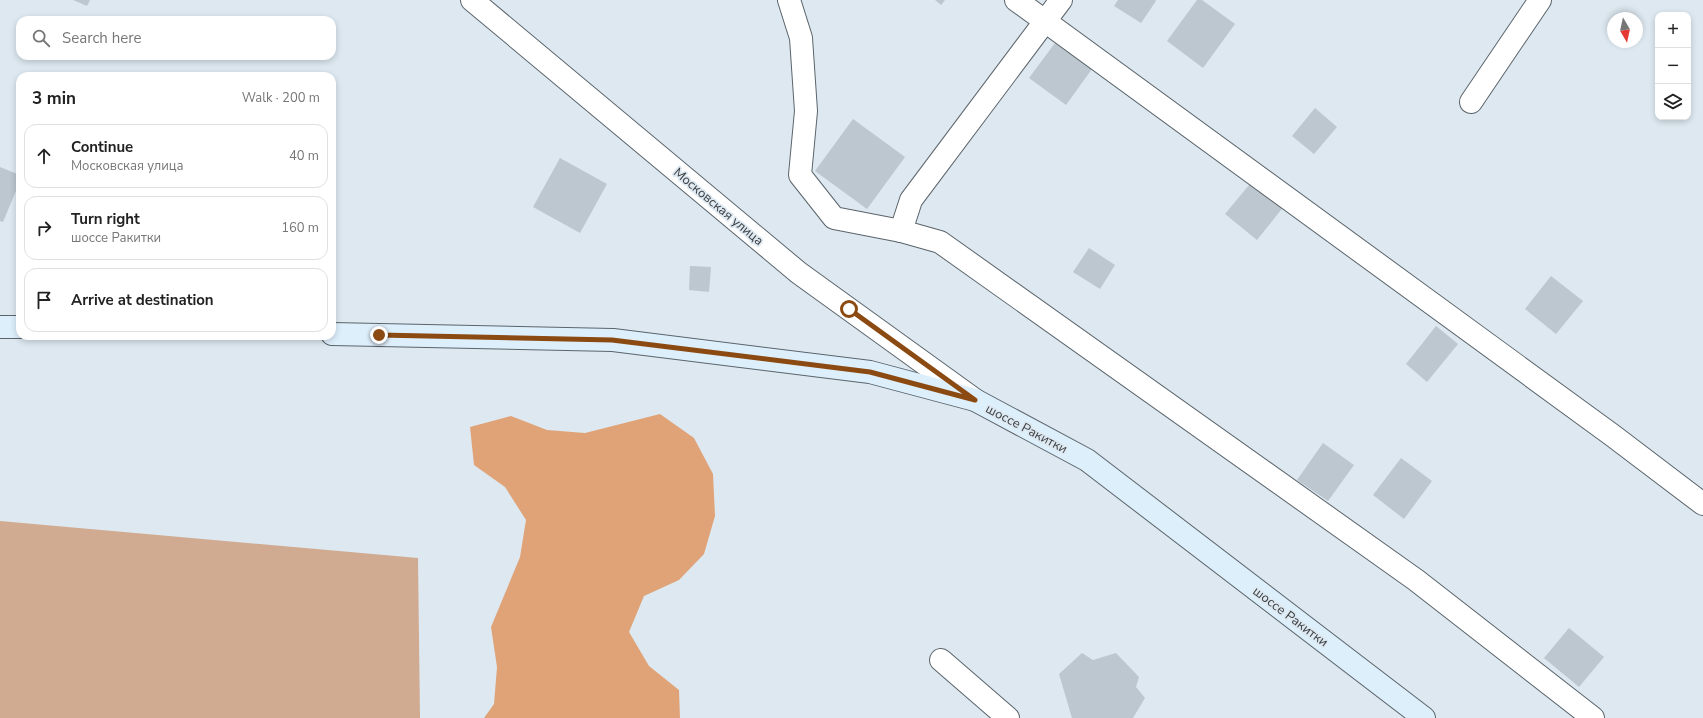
<!DOCTYPE html>
<meta charset="utf-8">
<style>
body{margin:0;font-family:"Nunito Sans",sans-serif;background:#f2f2f2;color:#222}
.controls{position:absolute;right:12px;top:12px;display:grid;overflow:hidden;border-radius:8px;box-shadow:0 2px 6px #0003}
.controls button{width:36px;height:36px;display:grid;place-items:center;padding:0;border:0;border-bottom:1px solid #e0e0e0;background:#fff;color:#222;font:20px sans-serif}
.compass{position:absolute;left:1607px;top:12px;width:36px;height:36px;border-radius:50%;background:#fff;box-shadow:0 2px 6px #0003;rotate:171deg}
.stop{position:absolute;width:12px;height:12px;margin:-9px;border:3px solid #8a4a12;border-radius:50%;background:#fff}
.stop.end{background:#8a4a12;border-color:#fff;box-shadow:0 1px 4px #0008}
.list{margin:0;padding:0;list-style:none}
h2{display:flex;justify-content:space-between;align-items:center;height:52px;margin:0;padding:0 16px;font-size:17px}
h2 small{font-size:13px;font-weight:400;color:#767676}
.list li{display:grid;grid-template-columns:26px 1fr auto;gap:12px;align-items:center;box-sizing:border-box;height:64px;margin:0 8px 8px;padding:0 8px;border:1px solid #e0e0e0;border-radius:12px}
.list b{display:block;font-size:15px;white-space:nowrap}
.list p{margin:0;font-size:13px;white-space:nowrap;color:#767676}
.list em{font-size:13px;font-style:normal;color:#767676}
.icon{flex:none;width:22px;height:22px;fill:none;stroke:currentColor;stroke-width:2;stroke-linecap:round;stroke-linejoin:round}
.map{position:relative;flex:none;width:1703px;height:718px;overflow:hidden}
.search{position:absolute;background:#fff;box-shadow:0 2px 6px #0003;left:16px;top:16px;width:320px;height:44px;display:flex;align-items:center;gap:10px;box-sizing:border-box;padding:0 14px;border-radius:12px;color:#767676;font-size:15px}
.panel{position:absolute;background:#fff;box-shadow:0 2px 6px #0003;left:16px;top:72px;width:320px;height:268px;border-radius:12px}
.map>svg:first-child{display:block}
.green{fill:#d1ab91}
.forest{fill:#e0a378}
.building{fill:#bdc7d0}
.lines{fill:none;stroke-linecap:round;stroke-linejoin:round}
.minor-casing{stroke:#5a646b;stroke-width:24}
.tertiary-casing{stroke:#5a646b;stroke-width:24}
.secondary-casing{stroke:#5a646b;stroke-width:24}
.minor{stroke:#fff;stroke-width:22}
.tertiary{stroke:#fff;stroke-width:22}
.secondary{stroke:#deeffc;stroke-width:22}
.route{stroke:#8a4a12;stroke-width:5}
.labels{text-anchor:middle;stroke-width:3.5;stroke-linejoin:round;paint-order:stroke}
.street-label{font-size:13px;fill:#383d40;stroke:#dde8f0}
</style>
<div class="map">
<svg width="1703" height="718" viewBox="0 0 1703 718">
<rect width="100%" height="100%" fill="#dde8f0"/>
<path class="green" d="M0 521 418 558 420 718H0Z"/>
<path class="forest" d="M660 414 694 438 713 474 715 516 704 554 679 580 644 596 629 632 649 666 679 690 680 718H484L494 704 497 667 491 627 520 557 526 520 505 487 474 465 470 427 511 416 547 430 585 433Z"/>
<g class="building">
<path d="M73 0H90L87 6Z"/>
<path d="M935 0H945L941 5Z"/>
<path d="M1118 0H1155L1156 1 1141 23 1114 6Z"/>
<path d="M1197 0H1202L1235 24 1203 68 1167 41Z"/>
<path d="M1055 43 1092 69 1066 105 1029 78Z"/>
<path d="M1315 108 1337 127 1314 154 1292 136Z"/>
<path d="M853 119 905 157 867 209 815 171Z"/>
<path d="M560 158 607 184 580 233 533 207Z"/>
<path d="M0 167 20 175V181L3 222 0 221Z"/>
<path d="M1254 179 1285 205 1257 240 1225 214Z"/>
<path d="M1089 248 1115 265 1100 289 1073 272Z"/>
<path d="M690 266 711 267 709 292 689 290Z"/>
<path d="M1551 276 1583 301 1556 334 1525 309Z"/>
<path d="M1436 326 1458 344 1427 382 1406 364Z"/>
<path d="M1323 443 1354 465 1328 501 1297 480Z"/>
<path d="M1401 458 1432 481 1404 519 1373 495Z"/>
<path d="M1569 628 1604 657 1579 687 1544 658Z"/>
<path d="M1082 653 1093 660 1116 653 1139 677 1136 687 1145 698 1133 718H1072L1059 674Z"/>
</g>
<g class="lines">
<defs>
<g id="minor">
<path d="M789 0 801 38 806 111 800 175 834 218 901 231 940 242 1416 580 1593 718"/>
<path d="M1016 0 1612 435 1703 504"/>
<path d="M1471 102 1540 0"/>
<path d="M901 231 911 200 1061 0"/>
<path d="M941 660 1008 718"/>
</g>
<path id="tertiary" d="M472 0 799 273 975 400"/>
<g id="secondary">
<path d="M0 327H20"/>
<path d="M332 334 613 340 870 372 975 400 1087 460 1424 718"/>
</g>
</defs>
<use href="#minor" class="minor-casing"/>
<use href="#tertiary" class="tertiary-casing"/>
<use href="#secondary" class="secondary-casing"/>
<use href="#minor" class="minor"/>
<use href="#tertiary" class="tertiary"/>
<use href="#secondary" class="secondary"/>
</g>
<g class="lines">
<path class="route" d="M379 335 612 340 870 372 975 400 849 309"/>
</g>
<g class="labels">
<g class="street-label">
<text transform="translate(719 206) rotate(40)" y="5">Московская улица</text>
<text transform="translate(1027 428) rotate(28)" y="5">шоссе Ракитки</text>
<text transform="translate(1291 616) rotate(37)" y="5">шоссе Ракитки</text>
</g>
</g>
</svg>
<div class="controls">
<button>+</button>
<button>−</button>
<button><svg class="icon" aria-label="layers" viewBox="0 0 24 24"><path d="M12 4l9 5-9 5-9-5zM3 14l9 5 9-5"/></svg></button>
</div>
<svg class="compass" viewBox="-18 -18 36 36"><path d="M0-13l5 13h-10z" fill="#e53935"/><path d="M0 13l5-13h-10z" fill="#767676"/></svg>
<div class="stop" style="left:849px;top:309px"></div>
<div class="stop end" style="left:379px;top:335px"></div>
<div class="search"><svg class="icon" aria-label="search" viewBox="0 0 24 24"><circle cx="10" cy="10" r="6"/><path d="M15 15l6 6"/></svg>Search here</div>
<section class="panel">
<h2>3 min<small>Walk · 200 m</small></h2>
<ul class="list">
<li><svg class="icon" aria-label="ahead" viewBox="0 0 24 24"><path d="M12 20V5M6 11l6-6 6 6"/></svg><div><b>Continue</b><p>Московская улица</p></div><em>40 m</em></li>
<li><svg class="icon" aria-label="right" viewBox="0 0 24 24"><path d="M7 20v-9h11M14 6l5 5-5 5"/></svg><div><b>Turn right</b><p>шоссе Ракитки</p></div><em>160 m</em></li>
<li><svg class="icon" aria-label="arrive" viewBox="0 0 24 24"><path d="M6 21V4h12l-3 4 3 4H6"/></svg><div><b>Arrive at destination</b></div></li>
</ul>
</section>
</div>
